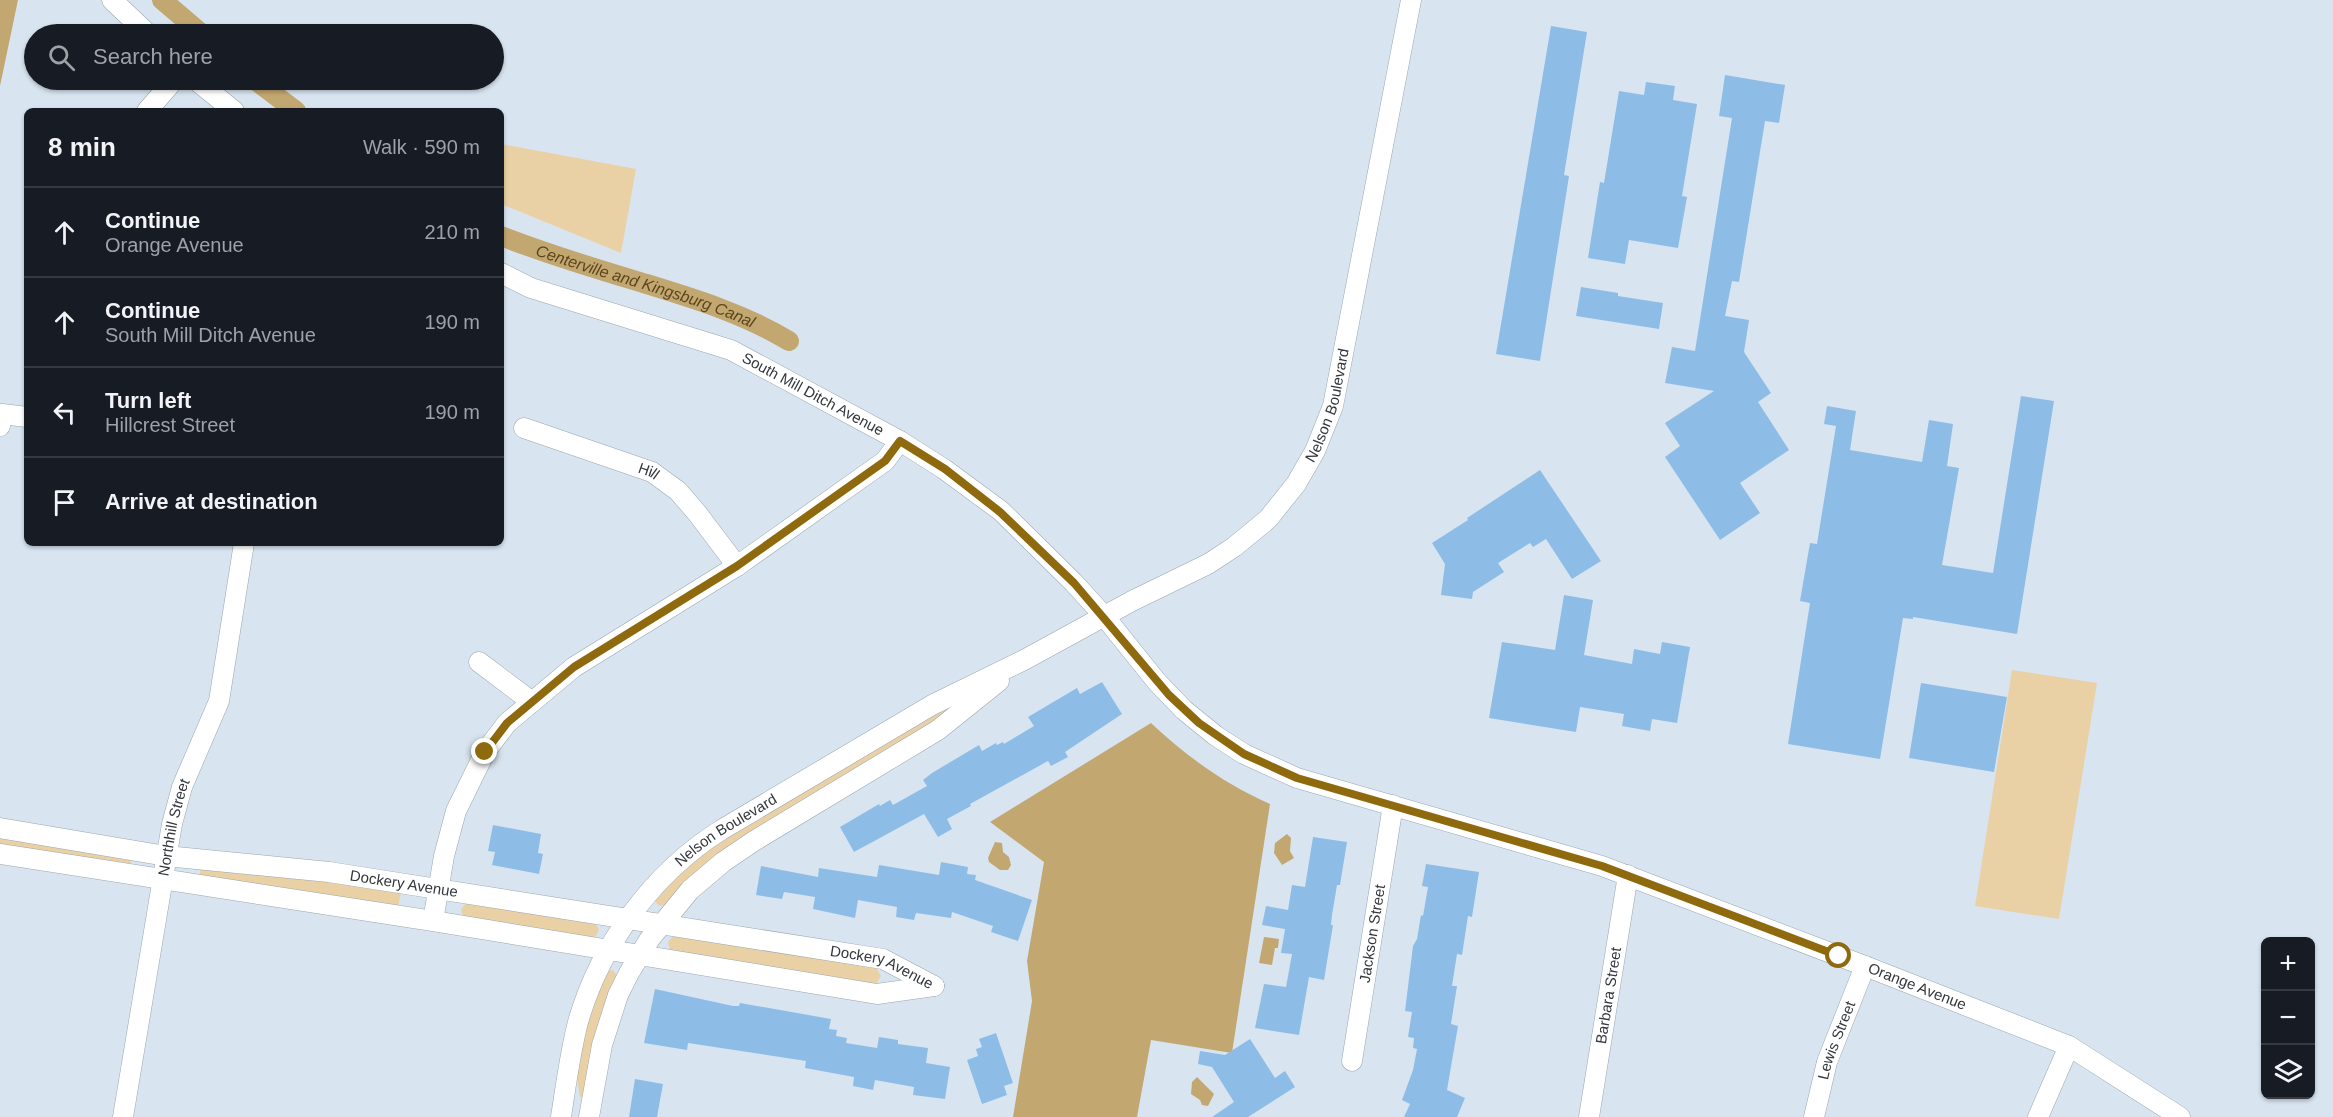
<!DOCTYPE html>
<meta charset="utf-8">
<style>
body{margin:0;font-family:Helvetica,sans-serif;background:#20242c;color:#f1f3f6}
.controls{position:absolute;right:18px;bottom:18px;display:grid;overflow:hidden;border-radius:9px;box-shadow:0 2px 4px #0004}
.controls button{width:54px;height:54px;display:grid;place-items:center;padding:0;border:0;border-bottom:2px solid #363941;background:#171b24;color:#f1f3f6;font:30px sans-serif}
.stop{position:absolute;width:18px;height:18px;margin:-14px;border:4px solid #8f690e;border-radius:50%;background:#fff}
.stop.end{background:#8f690e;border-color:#fff;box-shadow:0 2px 6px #0008}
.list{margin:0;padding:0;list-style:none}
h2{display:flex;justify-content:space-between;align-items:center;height:78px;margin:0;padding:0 24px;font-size:26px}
h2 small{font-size:20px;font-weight:400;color:#9ea1a6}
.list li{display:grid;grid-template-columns:39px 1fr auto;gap:18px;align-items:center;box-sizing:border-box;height:90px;padding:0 24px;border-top:2px solid #363941}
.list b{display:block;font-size:22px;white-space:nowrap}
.list p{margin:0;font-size:20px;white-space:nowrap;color:#9ea1a6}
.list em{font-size:20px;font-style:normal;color:#9ea1a6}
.icon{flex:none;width:33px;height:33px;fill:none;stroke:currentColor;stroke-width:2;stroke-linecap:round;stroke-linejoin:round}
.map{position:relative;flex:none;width:2333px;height:1117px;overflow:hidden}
.search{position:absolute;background:#171b24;box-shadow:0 2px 4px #0004;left:24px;top:24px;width:480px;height:66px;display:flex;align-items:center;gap:15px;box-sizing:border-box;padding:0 21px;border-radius:33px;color:#9ea1a6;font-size:22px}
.panel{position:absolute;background:#171b24;box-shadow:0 2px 4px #0004;left:24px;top:108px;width:480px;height:438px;border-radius:9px}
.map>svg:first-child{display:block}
.green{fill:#e9d1a5}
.water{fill:#c3a771}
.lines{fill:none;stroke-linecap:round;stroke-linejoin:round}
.canal{stroke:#c3a771;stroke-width:20}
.building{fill:#8dbde6}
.minor-casing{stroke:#9aa6b1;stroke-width:21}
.minor{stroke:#fff;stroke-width:20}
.route{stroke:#8f690e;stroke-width:8}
.labels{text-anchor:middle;stroke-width:5;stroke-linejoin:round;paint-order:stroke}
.street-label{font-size:15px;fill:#33373c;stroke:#d8e5f0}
.water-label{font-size:16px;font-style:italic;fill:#5b461c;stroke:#d8e5f0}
</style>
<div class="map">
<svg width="2333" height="1117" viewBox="0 0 2333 1117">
<rect width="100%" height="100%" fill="#d8e5f0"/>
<g class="green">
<path d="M501 144 636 169 621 253 501 204Z"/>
<path d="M2012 670 2097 683 2059 919 1975 906Z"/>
<path d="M970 692 931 724 716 856 691 876 665 905 660 906 656 903 655 897 707 848Z"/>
<path d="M0 836 131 857 130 866 0 845Z"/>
<path d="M201 867 318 878 401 891 398 909 199 877Z"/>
<path d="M467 902 594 921 599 930 594 939 463 918 461 909Z"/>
<path d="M674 935 876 967 881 976 876 984 670 951 668 942Z"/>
<path d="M613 970 617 976 584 1098 580 1097C579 1090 577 1082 577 1074 579 1038 593 1004 607 971Z"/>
</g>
<g class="water">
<path d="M0 0H18L0 86Z"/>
<path d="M1151 723C1187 757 1225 784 1270 804L1232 1053 1151 1040 1137 1117H1013L1032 1001 1027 961 1044 862 990 822Z"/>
<path d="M1287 834 1291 838 1290 851 1294 858 1282 865 1274 853 1275 843Z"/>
<path d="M995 842 1002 843 1003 852 1009 857 1011 865 1008 870H1000L989 862 988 858Z"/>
<path d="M1264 937 1279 939 1278 948H1275L1272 965 1259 963Z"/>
<path d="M1197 1077 1214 1094 1208 1106 1202 1105 1200 1100 1191 1094 1192 1082Z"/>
</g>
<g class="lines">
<g class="canal">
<path d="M162 0 202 34"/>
<path d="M255 80 296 111"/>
<path id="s1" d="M501 236C547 254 593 268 640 282 692 298 743 313 789 341"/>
</g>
</g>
<g class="building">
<path d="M1551 26 1587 32 1564 175 1569 176 1540 361 1496 354Z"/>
<path d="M1725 75 1785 85 1779 123 1765 121 1739 282 1732 281 1725 316 1749 320 1744 352 1771 393 1758 402 1789 450 1740 483 1760 513 1720 540 1665 457 1680 446 1665 423 1714 391 1665 383 1672 347 1695 351 1732 118 1719 116Z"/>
<path d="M1646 82 1675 86 1673 100 1697 104 1682 196 1687 197 1678 248 1629 240 1625 264 1588 258 1600 182 1604 183 1619 91 1644 95Z"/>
<path d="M1581 287 1618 293V296L1663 303 1659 329 1576 316Z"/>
<path d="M2021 396 2054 401 2017 634 1913 617V619L1903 618 1880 759 1788 744 1810 603 1800 601 1810 543 1817 544 1836 426 1824 424 1827 406 1856 411 1850 450 1922 462 1929 420 1953 424 1947 466 1959 468 1942 565 1993 573Z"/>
<path d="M1540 470 1601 561 1572 579 1546 539 1533 547 1530 543 1498 563 1504 572 1473 592 1472 599 1441 595 1445 564 1432 543 1468 520 1467 518Z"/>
<path d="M1564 595 1593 600 1584 655 1632 664 1634 649 1660 654 1662 642 1690 647 1677 723 1652 719 1650 731 1622 726 1624 714 1580 707 1576 732 1489 718 1502 642 1555 650Z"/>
<path d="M1102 682 1122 714 1065 752 1068 757 1051 766 1048 761 970 804 971 806 947 819 952 829 938 837 924 814 854 852 840 827 879 804 880 806 890 800 893 805 927 786 923 780 932 773 979 745 982 751 996 743 997 745 1003 742 1004 744 1034 726 1028 717 1077 688 1080 694Z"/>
<path d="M1921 683 2007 697 1994 772 1909 758Z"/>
<path d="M493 825 541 834 538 853 543 854 539 874 492 865 495 852 488 851Z"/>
<path d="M1313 837 1347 842 1340 885H1337L1332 915 1331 925H1333L1324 980 1309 977 1299 1035 1255 1028 1264 984 1286 987 1292 954 1281 953 1285 929 1262 925 1266 906 1288 910 1292 885 1305 887Z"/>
<path d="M941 862 968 867 967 874 976 875 975 880 1032 900 1018 941 991 932 993 926 952 912 951 918 916 913 914 920 896 917 897 907 858 900 855 918 813 909 815 897 784 892 782 899 756 895 761 866 818 877 819 868 877 877 879 865 939 875Z"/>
<path d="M1426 864 1479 872 1472 917 1468 916 1462 955 1457 954 1452 986H1457L1451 1024 1458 1026 1447 1090 1465 1098 1457 1117H1404L1410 1104 1402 1100 1413 1070 1417 1049 1413 1048 1414 1038 1408 1037 1412 1012 1405 1011 1413 946 1417 939 1421 915 1423 916 1428 887 1422 886Z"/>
<path d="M655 989 733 1006H739L740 1003 831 1019 829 1029 837 1030 836 1036 847 1038 846 1043 877 1048 879 1037 898 1040V1044L928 1048 926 1063 950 1067 945 1099 913 1095 914 1087 875 1080 873 1090 853 1086 854 1077 805 1068 806 1061 688 1043 687 1050 644 1043Z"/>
<path d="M996 1033 1013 1083 1004 1086 1007 1095 982 1104 967 1060 978 1056 976 1049 982 1047 979 1039Z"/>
<path d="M1250 1039 1275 1078 1285 1071 1295 1087 1248 1117H1212L1234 1102 1212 1067 1198 1064 1200 1051 1225 1055Z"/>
<path d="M635 1079 663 1084 657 1117H629Z"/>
</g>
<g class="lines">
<defs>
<g id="minor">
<path d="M112 0 148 34"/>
<path d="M196 80 234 111"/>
<path d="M147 111 174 80"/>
<path id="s2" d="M501 273 531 288 731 350 900 441 944 469 1001 511 1074 583 1104 616 1157 682 1184 710 1216 736 1244 754 1297 778 1602 866 1865 966 2069 1046 2180 1117"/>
<path d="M0 426 2 414 27 417"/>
<path id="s3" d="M524 428 652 472 678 491 697 513 737 566"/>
<path d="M479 662 532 702"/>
<path id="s4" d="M0 828 166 856 329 872 883 959 934 986"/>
<path d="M0 854 433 921 877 994 934 986"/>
<path d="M433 921 444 856 456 811 485 752 507 723 574 667 737 566 885 461 900 441"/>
<path id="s5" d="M1352 1061 1393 805"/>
<path id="s6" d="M123 1117 172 824 182 787 219 701 244 543"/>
<path id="s7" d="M561 1117C566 1085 570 1053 578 1022 600 945 653 873 721 830L932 705 1024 660 1132 601 1208 564 1234 547 1268 519 1296 484 1315 451 1333 406 1411 0"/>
<path d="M589 1117 602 1045 618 995 629 973 649 940 690 890 723 862 754 841 938 730 999 681"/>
<path id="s8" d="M1589 1117 1628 875"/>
<path id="s9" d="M1814 1117 1827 1062 1865 966"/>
<path d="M2038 1117 2069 1046"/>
</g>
</defs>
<use href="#minor" class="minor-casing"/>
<use href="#minor" class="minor"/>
</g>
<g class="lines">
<path class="route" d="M485 752 507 723 574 667 737 566 885 461 900 441 945 469 1000 512 1074 583 1169 695 1199 723 1244 754 1297 778 1602 866 1839 956"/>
</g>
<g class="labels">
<g class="street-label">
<text dy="5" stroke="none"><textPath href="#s2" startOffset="336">South Mill Ditch Avenue</textPath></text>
<text dy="5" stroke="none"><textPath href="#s7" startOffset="1102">Nelson Boulevard</textPath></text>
<text dy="5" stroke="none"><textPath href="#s3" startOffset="132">Hill</textPath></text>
<text dy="5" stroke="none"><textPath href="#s6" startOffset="294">Northhill Street</textPath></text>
<text dy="5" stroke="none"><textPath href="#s7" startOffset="345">Nelson Boulevard</textPath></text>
<text dy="5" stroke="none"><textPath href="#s4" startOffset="408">Dockery Avenue</textPath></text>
<text dy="5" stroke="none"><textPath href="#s5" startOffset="129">Jackson Street</textPath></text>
<text dy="5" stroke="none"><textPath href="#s4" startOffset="894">Dockery Avenue</textPath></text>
<text dy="5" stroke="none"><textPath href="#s2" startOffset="1616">Orange Avenue</textPath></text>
<text dy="5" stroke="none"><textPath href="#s8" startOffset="123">Barbara Street</textPath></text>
<text dy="5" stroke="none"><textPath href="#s9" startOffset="80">Lewis Street</textPath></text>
</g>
<g class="water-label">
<text dy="6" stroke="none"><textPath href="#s1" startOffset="153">Centerville and Kingsburg Canal</textPath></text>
</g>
</g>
</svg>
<div class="controls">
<button>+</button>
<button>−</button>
<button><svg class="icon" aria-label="layers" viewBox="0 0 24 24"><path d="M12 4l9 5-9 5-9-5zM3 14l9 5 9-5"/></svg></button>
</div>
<div class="stop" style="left:1839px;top:956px"></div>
<div class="stop end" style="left:485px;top:752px"></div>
<div class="search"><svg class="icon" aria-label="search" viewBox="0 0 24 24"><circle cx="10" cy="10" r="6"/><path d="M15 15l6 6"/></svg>Search here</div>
<section class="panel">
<h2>8 min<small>Walk · 590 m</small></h2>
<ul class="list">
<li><svg class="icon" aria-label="ahead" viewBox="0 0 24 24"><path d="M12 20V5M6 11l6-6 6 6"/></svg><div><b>Continue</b><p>Orange Avenue</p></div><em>210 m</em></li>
<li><svg class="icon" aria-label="ahead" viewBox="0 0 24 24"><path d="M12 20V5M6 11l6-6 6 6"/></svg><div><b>Continue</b><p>South Mill Ditch Avenue</p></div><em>190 m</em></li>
<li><svg class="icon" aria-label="left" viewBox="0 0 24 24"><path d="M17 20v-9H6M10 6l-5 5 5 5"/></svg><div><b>Turn left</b><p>Hillcrest Street</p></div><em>190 m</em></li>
<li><svg class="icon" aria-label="arrive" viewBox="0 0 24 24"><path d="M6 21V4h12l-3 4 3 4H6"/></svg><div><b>Arrive at destination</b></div></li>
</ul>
</section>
</div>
